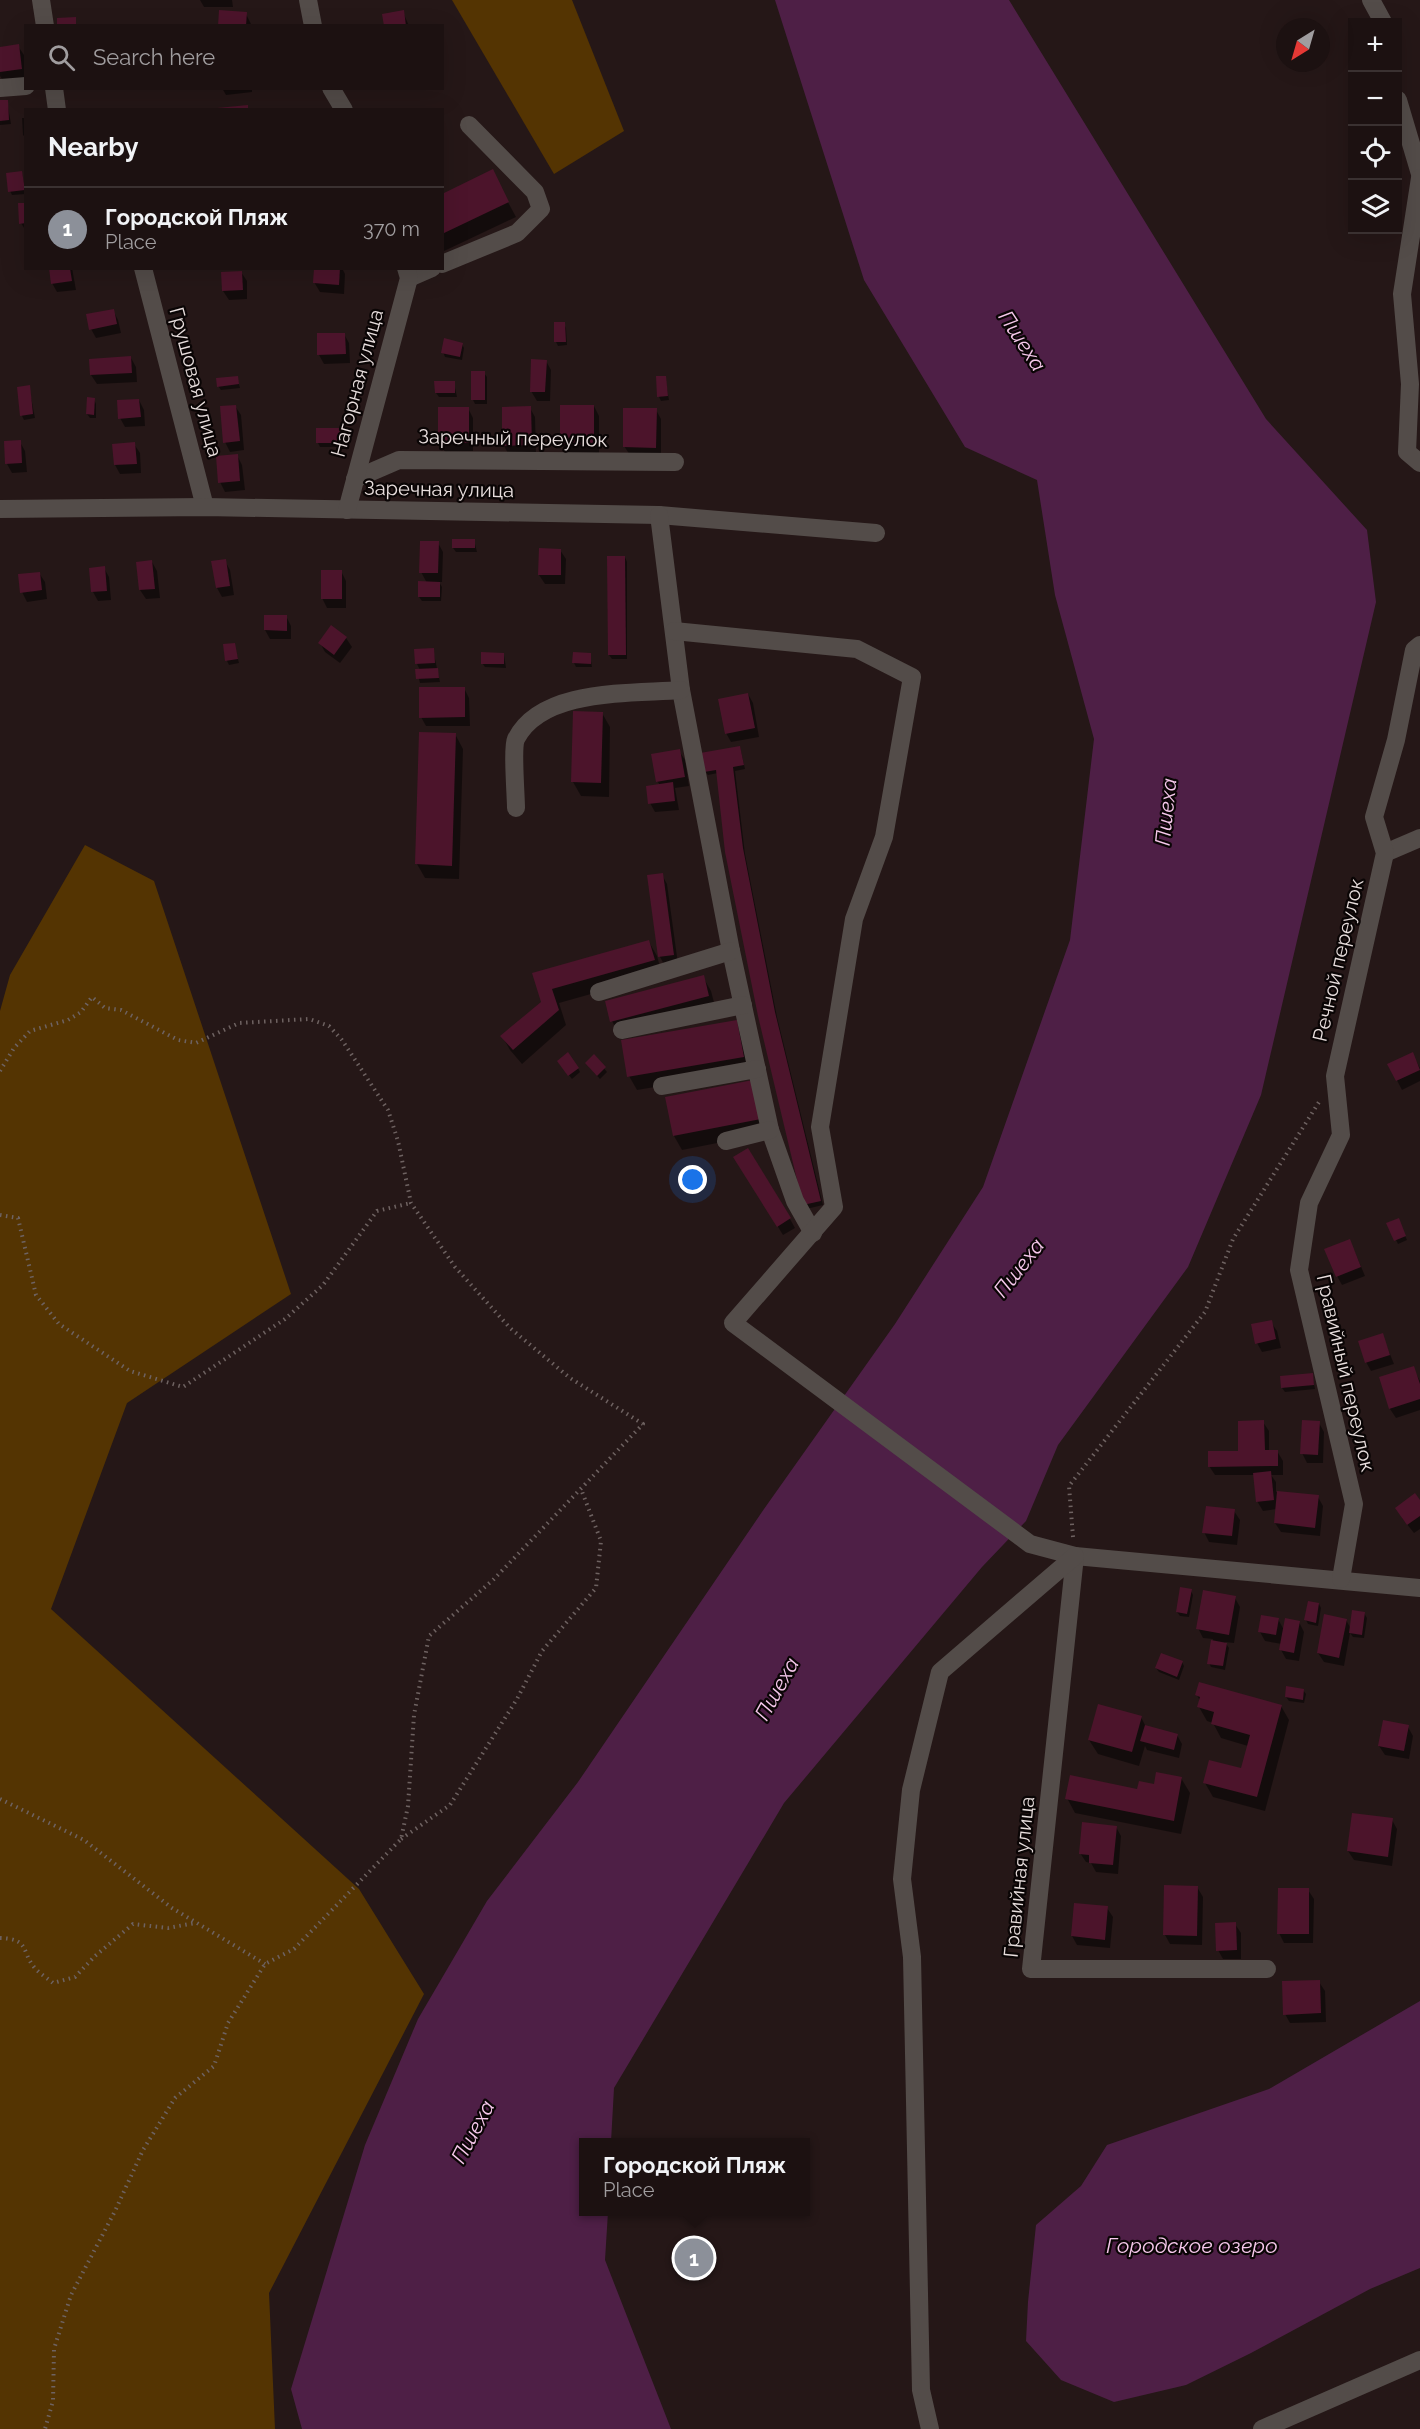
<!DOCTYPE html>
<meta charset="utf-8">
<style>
body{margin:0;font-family:Raleway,sans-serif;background:#291f1f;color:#f1f3f6}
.controls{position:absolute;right:18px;top:18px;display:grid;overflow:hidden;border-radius:0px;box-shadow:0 6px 24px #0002}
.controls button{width:54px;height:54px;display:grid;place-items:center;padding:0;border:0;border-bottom:2px solid #3a3131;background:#1c1111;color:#f1f3f6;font:30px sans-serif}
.compass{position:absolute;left:1276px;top:18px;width:54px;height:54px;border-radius:50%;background:#1c1111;box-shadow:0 6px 24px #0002;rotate:217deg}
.you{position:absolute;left:693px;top:1180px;width:21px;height:21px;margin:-15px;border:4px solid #fff;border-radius:50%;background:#1a73e8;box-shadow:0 0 0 9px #1a73e833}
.badge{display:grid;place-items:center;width:39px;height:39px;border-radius:50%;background:#8c9099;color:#fff;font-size:20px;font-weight:700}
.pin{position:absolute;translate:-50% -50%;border:3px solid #fff;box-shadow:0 2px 6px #0006}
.popup{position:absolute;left:579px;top:2138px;width:231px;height:78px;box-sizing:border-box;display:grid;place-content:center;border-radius:0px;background:#1c1111;filter:drop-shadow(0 2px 4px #0005);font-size:20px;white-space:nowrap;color:#a09d9f}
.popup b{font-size:22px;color:#f1f3f6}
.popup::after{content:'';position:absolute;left:50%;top:100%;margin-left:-12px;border:12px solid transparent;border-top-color:#1c1111}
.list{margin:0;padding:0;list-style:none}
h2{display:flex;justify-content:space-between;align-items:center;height:78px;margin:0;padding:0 24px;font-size:26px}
h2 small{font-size:20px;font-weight:400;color:#a09d9f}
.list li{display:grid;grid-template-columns:39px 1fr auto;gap:18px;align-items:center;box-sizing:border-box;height:84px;padding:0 24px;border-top:2px solid #3a3131}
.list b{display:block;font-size:22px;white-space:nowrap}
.list p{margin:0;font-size:20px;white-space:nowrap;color:#a09d9f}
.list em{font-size:20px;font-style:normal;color:#a09d9f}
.icon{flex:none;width:33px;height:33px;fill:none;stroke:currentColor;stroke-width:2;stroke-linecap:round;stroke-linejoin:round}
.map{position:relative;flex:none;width:1420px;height:2429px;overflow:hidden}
.search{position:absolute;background:#1c1111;box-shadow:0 6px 24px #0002;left:24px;top:24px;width:420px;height:66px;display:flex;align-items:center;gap:15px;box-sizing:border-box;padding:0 21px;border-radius:0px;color:#a09d9f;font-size:22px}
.panel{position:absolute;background:#1c1111;box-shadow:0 6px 24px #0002;left:24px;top:108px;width:420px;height:162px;border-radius:0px}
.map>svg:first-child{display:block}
.green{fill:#543402}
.water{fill:#4e1f46}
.shadow{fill:#0007}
.building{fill:#4c142b}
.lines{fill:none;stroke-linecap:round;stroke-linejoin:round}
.path{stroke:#6e6261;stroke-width:4;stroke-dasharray:1.5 4.5;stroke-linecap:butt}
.minor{stroke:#534c49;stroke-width:18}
.labels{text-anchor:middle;stroke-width:4.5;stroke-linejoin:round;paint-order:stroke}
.street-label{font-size:20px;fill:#e8dedd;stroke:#0a0505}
.water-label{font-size:21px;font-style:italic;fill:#f7c8ec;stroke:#0a0505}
</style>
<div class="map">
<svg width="1420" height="2429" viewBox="0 0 1420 2429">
<rect width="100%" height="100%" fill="#251717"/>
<g class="green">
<path d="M452 0H572L624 131 554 174Z"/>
<path d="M85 845 154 881 291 1294 127 1403 51 1609 359 1889 424 1994 269 2293 275 2429H0V1011L10 975Z"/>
</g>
<g class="water">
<path d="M775 0H1009L1266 419 1367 530 1376 602 1261 1095 1188 1267 1058 1445 1026 1521 982 1567 784 1803 614 2088 611 2142H583V2212H608L605 2260 671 2429H302L291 2389 365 2145 418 2019 487 1901 578 1782 764 1509 895 1324 983 1187 1070 940 1094 739 1055 595 1037 480 965 447 864 280Z"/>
<path d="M1420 2001V2268L1370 2289 1251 2353 1186 2385 1114 2402 1061 2380 1026 2341 1028 2302 1036 2225 1081 2186 1107 2145 1269 2089Z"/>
</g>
<g class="shadow">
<path d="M200 0H232L233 7H204Z"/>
<path d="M403 12 409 26H385Z"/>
<path d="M246 14 252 26H219Z"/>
<path d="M18 46 24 55 26 78 3 81 0 76V48Z"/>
<path d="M222 88H252V92L226 95Z"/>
<path d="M7 101 11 124 0 125V102Z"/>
<path d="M22 118H26V138L23 135Z"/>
<path d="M22 173 26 194 12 195 10 191Z"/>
<path d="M498 184 516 217 442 252V195Z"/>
<path d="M26 204V231L21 223Z"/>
<path d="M50 268H72L76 290 57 292 52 283Z"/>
<path d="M315 268H342L345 274 344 294 320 292 314 282Z"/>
<path d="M241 272 247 281V299L229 300 223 291Z"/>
<path d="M113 310 118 320 121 333 96 338 91 329Z"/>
<path d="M564 324 566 328 567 345 558 346 556 342Z"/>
<path d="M344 334 349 343 350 363 324 364 319 355Z"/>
<path d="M462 344 464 348 462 360 445 357 443 352Z"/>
<path d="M131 358 136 367 137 382 97 384 91 375 90 360Z"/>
<path d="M546 361 551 370 550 401H537L531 391Z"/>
<path d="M484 373 487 377V404H475L473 400Z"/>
<path d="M237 377 240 388 221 390 218 386Z"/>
<path d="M665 377 669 400 661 401 659 397Z"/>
<path d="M454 383 457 397H439L436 393Z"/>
<path d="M29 387 35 418 24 420 22 416Z"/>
<path d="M94 399 96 404V418H90L87 414Z"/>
<path d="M139 400 144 410 145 426 125 427 120 418Z"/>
<path d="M235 406 241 415 244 450 230 452 225 442Z"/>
<path d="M594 406 599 416V453H567L562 444Z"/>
<path d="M468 408 473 418V451L445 452 439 442Z"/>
<path d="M530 408 535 417 536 454 509 455 504 446Z"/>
<path d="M656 410 661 419V456L630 455 624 446Z"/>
<path d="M343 429 346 447H320L318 443Z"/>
<path d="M20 442 25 451 27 472 12 473 7 464Z"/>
<path d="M134 444 140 453 141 473 120 474 115 465Z"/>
<path d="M237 455 242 465 245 490 225 492 220 482Z"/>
<path d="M474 540 477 552H456L453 548Z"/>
<path d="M438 543 443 552 442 582H439L442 587 441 601H422L419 597 427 583 421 572Z"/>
<path d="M560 550 566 559 565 584H545L539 575Z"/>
<path d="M625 557 627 562V659H612L609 655Z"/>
<path d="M225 561 230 570 234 595 222 597 217 588Z"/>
<path d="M152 562 157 571 160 598 146 599 140 590Z"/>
<path d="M104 568 109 577 111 600 98 601 93 592Z"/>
<path d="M341 571 346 581V608H327L322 598Z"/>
<path d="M39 573 45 582 47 599 27 602 22 592Z"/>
<path d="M265 616H286L291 626V639H270L265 630Z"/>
<path d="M346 638 352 647 340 663 325 652 320 643Z"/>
<path d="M234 644 239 663 229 665 227 661Z"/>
<path d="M433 650 440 682 420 683 417 671 420 670 417 664Z"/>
<path d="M504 655 506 668 485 667 482 663Z"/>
<path d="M590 655 592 667H576L574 663Z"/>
<path d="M464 688 469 698 470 726H426L421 717Z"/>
<path d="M748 694 753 703 759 737 731 742 726 733Z"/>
<path d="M602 713 610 727 609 797 581 796 573 782Z"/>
<path d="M455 734 463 749 459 879 425 878 417 864Z"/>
<path d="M740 747 745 769 735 771 745 854 777 1017 823 1205 806 1209 718 773 708 775 705 771Z"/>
<path d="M679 751 685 760 689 786 675 788 679 810 655 812 650 803 660 785 657 781Z"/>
<path d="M662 875 667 884 678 964 665 966 660 957Z"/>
<path d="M649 942 657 956 662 974 559 1003 566 1025 522 1064 510 1050 502 1036 542 1002 534 974Z"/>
<path d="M703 977 711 991 716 1010 620 1036 612 1021Z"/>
<path d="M736 1022 745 1036 751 1071 637 1090 629 1076Z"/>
<path d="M1412 1054 1420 1068V1081L1402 1090 1389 1065Z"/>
<path d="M594 1056 607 1072 600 1079 589 1067Z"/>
<path d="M561 1065 578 1068 580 1072 572 1079Z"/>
<path d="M752 1082 768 1133 682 1150 674 1136 667 1098Z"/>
<path d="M741 1167 790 1219 795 1228 783 1235Z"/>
<path d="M1388 1224H1400L1407 1240 1398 1244Z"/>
<path d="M1354 1250 1365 1276 1342 1285 1337 1276Z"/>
<path d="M1271 1322 1277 1331 1281 1348 1262 1352 1257 1343Z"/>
<path d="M1382 1335 1394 1364 1371 1371 1366 1362Z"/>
<path d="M1413 1368 1420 1381V1410L1396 1418 1390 1409 1381 1378Z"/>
<path d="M1312 1375 1315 1389 1285 1392 1282 1388Z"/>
<path d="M1263 1422 1269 1431V1452L1277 1451 1283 1461V1475H1271L1276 1482V1492L1318 1497 1323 1506 1320 1536 1281 1532 1275 1523 1277 1509 1263 1511 1257 1501 1255 1475H1215L1209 1466 1240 1452Z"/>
<path d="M1319 1423 1324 1432 1323 1463H1307L1302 1453Z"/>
<path d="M1420 1502V1529L1414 1533 1402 1518Z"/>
<path d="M1234 1511 1240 1520 1237 1545 1209 1542 1204 1532Z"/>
<path d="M1191 1591 1193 1595 1189 1617 1180 1616 1177 1612Z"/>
<path d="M1235 1598 1240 1607 1234 1643 1225 1642 1229 1648 1225 1670 1211 1667 1209 1663 1213 1639 1203 1638 1198 1628Z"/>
<path d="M1319 1604 1321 1608 1318 1626 1308 1624 1306 1620Z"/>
<path d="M1364 1613 1367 1618 1364 1638 1353 1637 1350 1633 1344 1666 1324 1662 1318 1653 1346 1620 1351 1629Z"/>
<path d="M1278 1619 1284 1630 1299 1622 1304 1632 1299 1661 1286 1659 1281 1650 1282 1644 1265 1641 1260 1632Z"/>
<path d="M1182 1662 1184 1666 1179 1680 1159 1672 1156 1668Z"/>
<path d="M1303 1690 1306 1694 1304 1703 1289 1701 1286 1697Z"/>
<path d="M1197 1695 1281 1706 1289 1720 1265 1811 1213 1797 1205 1783 1242 1770 1248 1746 1221 1738 1213 1723 1207 1721 1199 1707 1200 1701Z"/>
<path d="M1141 1717 1146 1727 1177 1735 1182 1744 1179 1758 1147 1750 1145 1746 1139 1766 1098 1754 1089 1740Z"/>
<path d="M1408 1727 1413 1736 1409 1759 1385 1755 1379 1746Z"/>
<path d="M1181 1778 1190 1793 1181 1834 1075 1813 1067 1798 1138 1790Z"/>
<path d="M1392 1820 1397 1829 1392 1866 1354 1860 1348 1851Z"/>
<path d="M1116 1827 1121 1836 1118 1874 1096 1872 1091 1863 1086 1862 1080 1853Z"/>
<path d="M1197 1887 1203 1897 1202 1945 1170 1944 1165 1935Z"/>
<path d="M1308 1890 1314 1899 1313 1943H1284L1279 1933Z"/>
<path d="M1107 1908 1113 1917 1110 1948 1077 1945 1072 1936Z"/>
<path d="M1235 1924 1241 1933V1959H1223L1218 1950Z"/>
<path d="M1319 1982 1325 1991 1326 2022 1290 2023 1285 2014Z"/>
</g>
<g class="building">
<path d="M219 10 247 12 246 26H218Z"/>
<path d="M404 10 406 26H384L382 14Z"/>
<path d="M76 17V26H57V18Z"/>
<path d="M19 44 22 69 0 72V47Z"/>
<path d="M0 100H8L9 120 0 121Z"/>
<path d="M248 105V110H217V108Z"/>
<path d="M493 169 509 202 442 234V194Z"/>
<path d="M22 171 25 190 8 192 6 173Z"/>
<path d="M18 203H26V223L19 224Z"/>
<path d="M49 268H70L72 281 51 284Z"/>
<path d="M314 268H340L339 285 313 283Z"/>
<path d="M242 271 243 290 222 291 221 272Z"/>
<path d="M114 309 117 324 89 330 86 314Z"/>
<path d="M554 322H565L566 342H554Z"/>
<path d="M317 333H345L346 354 317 355Z"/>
<path d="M444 338 463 343 460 357 441 353Z"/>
<path d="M131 356 132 373 90 375 89 359Z"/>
<path d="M531 359 547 360 545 392H530Z"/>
<rect x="471" y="371" width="14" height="29"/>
<path d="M238 376 239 384 217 387 216 378Z"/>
<path d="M656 376H666L668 396 657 397Z"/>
<path d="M434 381H455V393H435Z"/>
<path d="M30 385 33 414 20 416 17 387Z"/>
<path d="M87 397 95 398 94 415 86 414Z"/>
<path d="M139 399 141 417 118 419 117 400Z"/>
<path d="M236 405 240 441 223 443 220 406Z"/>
<path d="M560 405H594V445L560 444Z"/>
<path d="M531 406 532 445 502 446V407Z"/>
<rect x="438" y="407" width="31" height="36"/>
<path d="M623 408H657L656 448 623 447Z"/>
<path d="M316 428H344L345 443H316Z"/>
<path d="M21 440 22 463 5 464 4 441Z"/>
<path d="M135 442 137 464 114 465 112 444Z"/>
<path d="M238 454 240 481 218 483 216 456Z"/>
<rect x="452" y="539" width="23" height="9"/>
<path d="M420 541H439L438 573H419Z"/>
<path d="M539 548 561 549V575H538Z"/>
<path d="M607 556H625L626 655H608Z"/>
<path d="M226 559 230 586 216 588 211 561Z"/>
<path d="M152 560 155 589 139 590 136 562Z"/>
<path d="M105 566 107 591 91 592 89 568Z"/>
<rect x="321" y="570" width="21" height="29"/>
<path d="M40 572 42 590 20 593 18 574Z"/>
<path d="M418 581 440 582V597H418Z"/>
<path d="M264 615H287V631L264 630Z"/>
<path d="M331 625 347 637 334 655 318 643Z"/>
<path d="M235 643 238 659 225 661 223 644Z"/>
<path d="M434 648 435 663 415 664 414 649Z"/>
<path d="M481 652 504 653V664H481Z"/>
<path d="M573 652 591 653V664L572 663Z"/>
<path d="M438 668 439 678 416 679 415 669Z"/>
<path d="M419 687H465V717L419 718Z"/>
<path d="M748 693 755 728 725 734 718 699Z"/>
<path d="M573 711 603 712 601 783 571 782Z"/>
<path d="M419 732 456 733 452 866 415 864Z"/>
<path d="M740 746 744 765 733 767 743 848 775 1012 821 1201 803 1205 758 1016 725 852 716 770 704 772 700 753Z"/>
<path d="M680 749 685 777 656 782 651 754Z"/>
<path d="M673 782 675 801 648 804 646 786Z"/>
<path d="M663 873 674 955 658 957 647 875Z"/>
<path d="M649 940 655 960 552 989 559 1010 513 1050 500 1036 541 1002 532 973Z"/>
<path d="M704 975 709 996 610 1022 605 1001Z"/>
<path d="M737 1020 744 1057 627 1077 621 1040Z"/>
<path d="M568 1052 579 1068 568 1076 557 1061Z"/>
<path d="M1413 1052 1420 1070 1396 1081 1387 1064Z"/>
<path d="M594 1054 606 1067 597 1076 585 1063Z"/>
<path d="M753 1080 761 1119 673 1136 665 1097Z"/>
<path d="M748 1148 791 1218 777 1227 733 1157Z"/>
<path d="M1399 1218 1406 1236 1394 1241 1386 1223Z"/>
<path d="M1350 1239 1361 1267 1336 1277 1324 1249Z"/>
<path d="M1272 1320 1276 1339 1255 1344 1251 1324Z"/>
<path d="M1383 1333 1390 1355 1365 1363 1358 1341Z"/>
<path d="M1414 1366 1420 1384V1399L1389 1409 1379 1377Z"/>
<path d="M1313 1373 1314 1385 1281 1388 1280 1376Z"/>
<path d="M1264 1420 1265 1450H1278V1466L1208 1467V1451H1238V1421Z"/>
<path d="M1302 1420 1320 1421 1318 1455 1300 1454Z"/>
<path d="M1271 1471 1274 1500 1256 1502 1253 1473Z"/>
<path d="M1277 1491 1319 1495 1315 1528 1274 1523Z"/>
<path d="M1415 1493 1420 1500V1516L1407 1525 1395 1508Z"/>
<path d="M1206 1506 1235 1509 1232 1536 1202 1533Z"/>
<path d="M1180 1587 1192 1589 1187 1614 1176 1612Z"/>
<path d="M1203 1590 1236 1596 1229 1635 1196 1629Z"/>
<path d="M1308 1601 1319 1603 1316 1623 1304 1620Z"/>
<path d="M1352 1610 1365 1612 1362 1635 1349 1633Z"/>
<path d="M1324 1614 1347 1619 1339 1658 1317 1653Z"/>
<path d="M1261 1615 1279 1618 1276 1635 1258 1632Z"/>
<path d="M1285 1618 1300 1621 1294 1653 1279 1650Z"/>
<path d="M1211 1640 1227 1643 1223 1666 1207 1664Z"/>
<path d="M1161 1653 1183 1661 1177 1677 1155 1668Z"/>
<path d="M1199 1682 1282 1705 1257 1797 1203 1783 1209 1760 1241 1768 1250 1735 1211 1724 1214 1712 1197 1707 1200 1697 1195 1695Z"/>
<path d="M1286 1686 1304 1689 1303 1700 1285 1697Z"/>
<path d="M1098 1704 1142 1716 1132 1752 1088 1740Z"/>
<path d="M1383 1720 1409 1725 1404 1751 1378 1746Z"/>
<path d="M1145 1725 1178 1734 1174 1750 1140 1741Z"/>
<path d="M1156 1772 1182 1777 1174 1821 1065 1799 1070 1775 1137 1789 1139 1781 1154 1784Z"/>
<path d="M1352 1813 1393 1818 1388 1857 1347 1851Z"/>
<path d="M1082 1822 1117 1826 1113 1865 1089 1863V1855L1079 1854Z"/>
<path d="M1164 1885 1198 1886 1197 1936 1163 1935Z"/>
<path d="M1278 1888H1309V1934H1277Z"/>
<path d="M1074 1903 1108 1906 1105 1940 1071 1936Z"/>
<path d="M1236 1922 1237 1950 1216 1951 1215 1923Z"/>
<path d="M1320 1980 1321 2013 1283 2015 1282 1981Z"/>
</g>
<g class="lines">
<g class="path">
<path d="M0 1071 14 1048 30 1031 68 1020 81 1012 92 997 105 1008 121 1010 178 1040 196 1043 239 1023 309 1019 329 1026 342 1040 388 1110 398 1141 411 1203 455 1267 510 1328 570 1378 643 1424 494 1579 429 1636 414 1715 408 1806 401 1839 294 1949 265 1964 228 2023 214 2066 175 2098 143 2150 115 2211 71 2295 54 2349 53 2401 45 2429"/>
<path d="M0 1215 18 1218 36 1295 59 1324 130 1371 183 1387 285 1319 323 1285 377 1211 411 1203"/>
<path d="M1073 1537 1069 1486 1205 1312 1233 1239 1319 1102"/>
<path d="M0 1799 84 1840 172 1908 265 1964"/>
<path d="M401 1839 450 1805 517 1699 542 1651 596 1588 601 1541 581 1489"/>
<path d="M0 1938C30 1939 21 1951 34 1967 39 1973 47 1978 53 1983L75 1977 95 1956 133 1924 168 1928 195 1923"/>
</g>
<g class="minor">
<path d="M41 0 45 26"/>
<path d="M308 0 313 26"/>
<path d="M1371 0 1383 22"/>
<path d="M0 88 26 86"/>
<path d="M54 88 57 110"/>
<path d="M331 88 344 110"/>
<path d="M1398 100 1420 174"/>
<path d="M1420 178 1402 294 1410 384 1407 452 1420 463"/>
<path d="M442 264 517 233 541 209 535 192 469 125"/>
<path d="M143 268 205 507"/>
<path d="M409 278 432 268"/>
<path d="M355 479 399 460 675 462"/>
<path d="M0 509 205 507 659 515 876 533"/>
<path d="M347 510 409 278 406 268"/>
<path d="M659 515 681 690 731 951 770 1130 795 1201 813 1233"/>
<path d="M674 631 857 649 912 677 884 837 854 919 820 1127 834 1207 733 1323 1030 1544 1075 1556 1420 1588"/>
<path d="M516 808C516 796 512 748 516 739 542 688 631 694 681 690"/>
<path d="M1385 853 1420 838"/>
<path d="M599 992 731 951"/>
<path d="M622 1030 743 1005"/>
<path d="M662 1086 757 1069"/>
<path d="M726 1141 770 1130"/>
<path d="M1075 1556 1031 1969H1267"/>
<path d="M1341 1579 1354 1504 1299 1270 1309 1203 1341 1135 1335 1076 1385 853 1374 817 1396 740 1414 650 1420 645"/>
<path d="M930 2429 921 2390 912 1957 902 1879 911 1790 940 1672 1075 1556"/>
<path d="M1262 2429 1420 2360"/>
</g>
</g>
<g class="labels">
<g class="street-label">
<text transform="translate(196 382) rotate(75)" y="7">Грушовая улица</text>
<text transform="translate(357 383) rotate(-75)" y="7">Нагорная улица</text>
<text transform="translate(513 438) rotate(1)" y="7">Заречный переулок</text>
<text transform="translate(439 489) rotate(1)" y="7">Заречная улица</text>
<text transform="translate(1338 960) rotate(-77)" y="7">Речной переулок</text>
<text transform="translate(1346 1373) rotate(77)" y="7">Гравийный переулок</text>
<text transform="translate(1019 1877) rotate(-84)" y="7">Гравийная улица</text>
</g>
<g class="water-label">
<text transform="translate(1022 341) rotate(57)" y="7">Пшеха</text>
<text transform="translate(1166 812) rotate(-84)" y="7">Пшеха</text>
<text transform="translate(1019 1268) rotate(-52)" y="7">Пшеха</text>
<text transform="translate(777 1689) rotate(-61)" y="7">Пшеха</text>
<text transform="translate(473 2132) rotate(-62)" y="7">Пшеха</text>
<text x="1192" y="2253">Городское озеро</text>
</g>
</g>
</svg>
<div class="controls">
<button>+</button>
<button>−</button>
<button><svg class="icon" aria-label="locate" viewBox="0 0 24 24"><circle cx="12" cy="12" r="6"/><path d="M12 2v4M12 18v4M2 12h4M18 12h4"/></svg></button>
<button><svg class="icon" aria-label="layers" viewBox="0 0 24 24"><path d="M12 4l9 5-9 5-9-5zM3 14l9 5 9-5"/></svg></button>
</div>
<svg class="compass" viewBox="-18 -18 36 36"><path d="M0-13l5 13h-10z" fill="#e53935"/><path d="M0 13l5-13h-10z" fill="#a09d9f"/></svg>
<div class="you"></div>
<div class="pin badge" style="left:694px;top:2258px">1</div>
<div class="popup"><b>Городской Пляж</b>Place</div>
<div class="search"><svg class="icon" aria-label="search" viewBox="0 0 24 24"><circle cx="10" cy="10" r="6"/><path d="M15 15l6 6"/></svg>Search here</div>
<section class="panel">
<h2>Nearby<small></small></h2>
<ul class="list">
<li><span class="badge">1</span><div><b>Городской Пляж</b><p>Place</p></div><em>370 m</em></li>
</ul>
</section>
</div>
